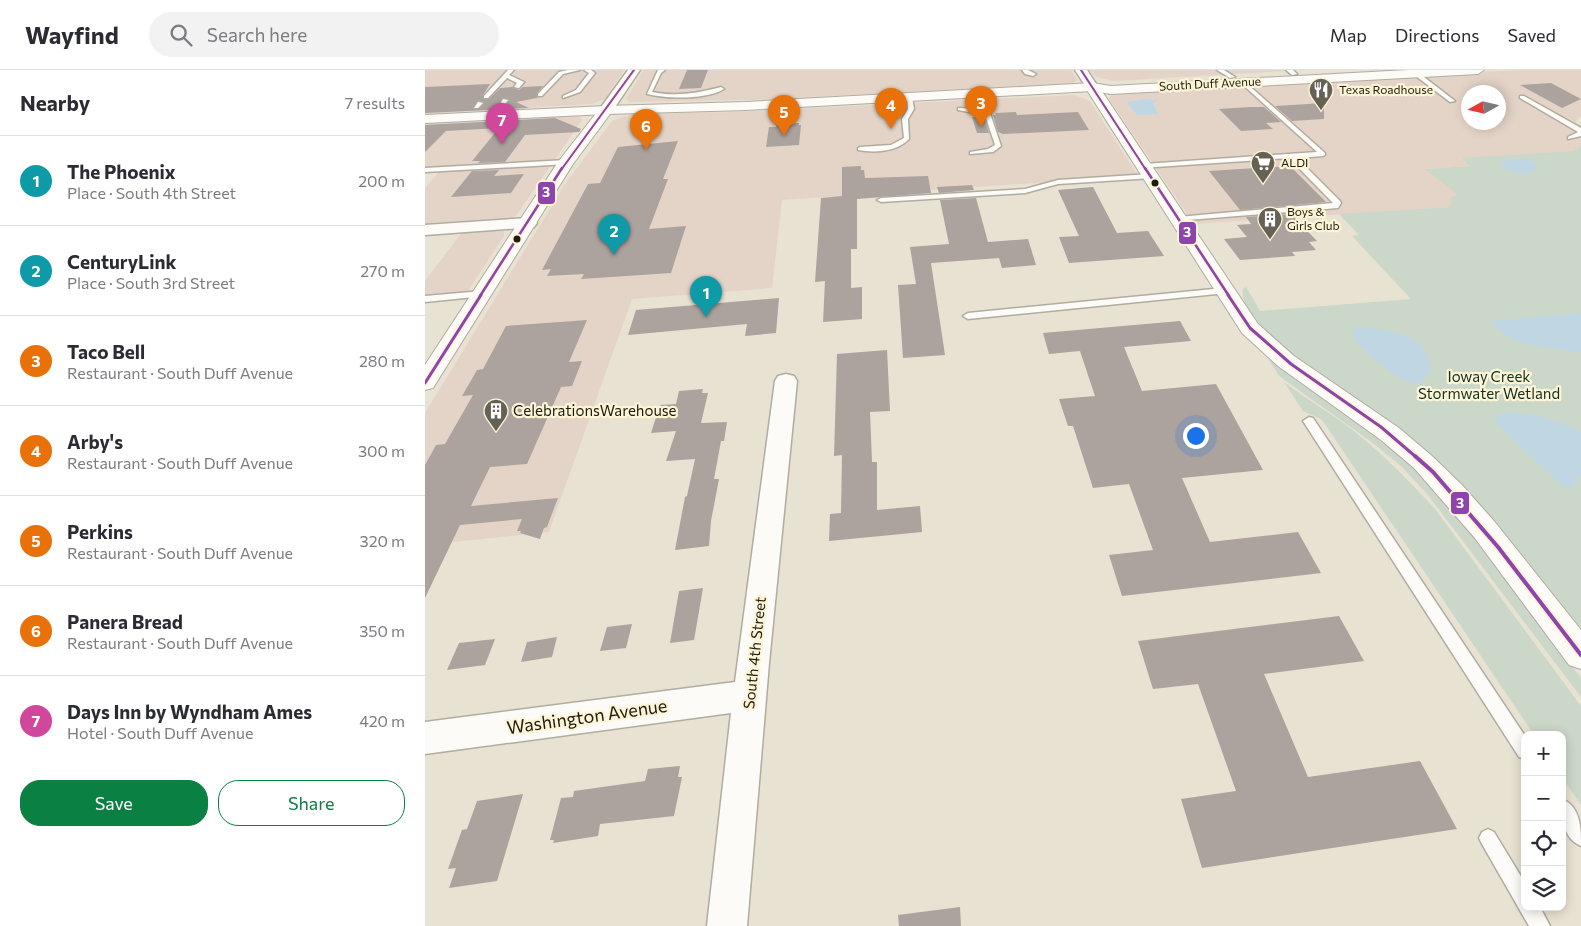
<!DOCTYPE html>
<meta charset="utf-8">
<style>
body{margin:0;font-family:Commissioner,sans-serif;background:#f2f2f3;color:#2b2b33}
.controls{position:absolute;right:15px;bottom:15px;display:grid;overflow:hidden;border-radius:10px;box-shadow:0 2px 12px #0003}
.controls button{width:45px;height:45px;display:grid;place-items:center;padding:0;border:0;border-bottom:1px solid #e1e1e2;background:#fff;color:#2b2b33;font:25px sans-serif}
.compass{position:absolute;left:1036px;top:15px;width:45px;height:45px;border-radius:50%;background:#fff;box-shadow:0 2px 12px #0003;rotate:262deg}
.you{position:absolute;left:770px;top:365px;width:18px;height:18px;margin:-12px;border:4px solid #fff;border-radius:50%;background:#1a73e8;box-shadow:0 0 0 8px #1a73e833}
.badge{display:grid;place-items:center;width:32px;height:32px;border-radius:50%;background:#0b8043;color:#fff;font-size:16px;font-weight:700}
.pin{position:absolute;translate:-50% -41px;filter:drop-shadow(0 1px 2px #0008)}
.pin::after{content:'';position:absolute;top:26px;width:18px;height:15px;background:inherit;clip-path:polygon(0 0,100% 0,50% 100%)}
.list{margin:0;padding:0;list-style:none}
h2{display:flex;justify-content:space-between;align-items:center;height:65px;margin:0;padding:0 20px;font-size:21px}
h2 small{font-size:16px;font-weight:400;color:#7c7c81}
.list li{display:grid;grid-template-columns:32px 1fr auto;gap:15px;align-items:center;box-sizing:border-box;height:90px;padding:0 20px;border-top:1px solid #e1e1e2}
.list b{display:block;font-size:19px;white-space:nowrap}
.list p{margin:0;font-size:16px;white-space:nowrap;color:#7c7c81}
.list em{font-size:16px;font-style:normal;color:#7c7c81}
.actions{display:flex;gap:10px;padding:15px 20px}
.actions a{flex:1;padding:11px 0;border:1px solid #0b8043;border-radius:20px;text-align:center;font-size:18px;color:#0b8043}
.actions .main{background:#0b8043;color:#fff}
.icon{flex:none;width:28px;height:28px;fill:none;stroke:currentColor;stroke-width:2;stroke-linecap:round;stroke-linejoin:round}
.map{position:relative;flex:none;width:1156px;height:856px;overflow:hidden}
header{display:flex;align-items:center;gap:30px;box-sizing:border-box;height:70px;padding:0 25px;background:#fff;border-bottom:1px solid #e1e1e2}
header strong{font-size:24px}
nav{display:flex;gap:28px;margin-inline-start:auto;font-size:18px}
.search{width:350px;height:45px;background:#f2f2f3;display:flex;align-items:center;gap:12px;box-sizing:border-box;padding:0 18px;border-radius:28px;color:#7c7c81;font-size:19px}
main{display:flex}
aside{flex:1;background:#fff}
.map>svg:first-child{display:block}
.commercial{fill:#e4d4c7;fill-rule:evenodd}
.green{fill:#cbd7c8}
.water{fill:#c0d7e3}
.building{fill:#aca29e}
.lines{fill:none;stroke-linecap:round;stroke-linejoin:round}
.lane-casing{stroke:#b0aca0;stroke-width:3}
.street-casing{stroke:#b0aca0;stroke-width:3}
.secondary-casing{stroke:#b0aca0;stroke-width:2}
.primary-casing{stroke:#b0aca0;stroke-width:2}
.lane{fill:#fcfbf8;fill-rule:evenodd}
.street{fill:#fcfbf8;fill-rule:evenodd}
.secondary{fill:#fcfbf8;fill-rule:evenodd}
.primary{fill:#fcfbf8;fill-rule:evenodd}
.bus-1-far3-casing{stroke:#fef5d6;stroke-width:4}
.bus-1-far2-casing{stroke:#fef5d6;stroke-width:5}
.bus-1-far1-casing{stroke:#fef5d6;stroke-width:6}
.bus-1-casing{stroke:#fef5d6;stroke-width:8}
.bus-1-far3{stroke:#8e44ad;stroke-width:2}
.bus-1-far2{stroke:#8e44ad;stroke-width:2.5}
.bus-1-far1{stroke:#8e44ad;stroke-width:3}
.bus-1{stroke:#8e44ad;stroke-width:4}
.bus-dot{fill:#1e1b10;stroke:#fef5d6;stroke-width:2}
.labels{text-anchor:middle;stroke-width:4.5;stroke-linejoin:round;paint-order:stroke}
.far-street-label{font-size:12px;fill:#1e1b10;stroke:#fef5d6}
.far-poi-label{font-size:12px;fill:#1e1b10;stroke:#fef5d6;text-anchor:start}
.park-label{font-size:15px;fill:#0f3123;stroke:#fef5d6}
.poi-label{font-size:15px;fill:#1e1b10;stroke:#fef5d6;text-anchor:start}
.street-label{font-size:15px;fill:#1e1b10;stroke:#fef5d6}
.near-street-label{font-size:18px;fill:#1e1b10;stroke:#fef5d6}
.line-badge{stroke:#fef5d6;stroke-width:2}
.badge-label{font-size:14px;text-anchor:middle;font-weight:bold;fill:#fff}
</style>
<header>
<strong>Wayfind</strong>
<div class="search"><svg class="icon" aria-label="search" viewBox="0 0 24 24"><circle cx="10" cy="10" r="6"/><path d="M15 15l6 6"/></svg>Search here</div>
<nav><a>Map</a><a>Directions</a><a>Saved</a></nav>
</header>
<main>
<aside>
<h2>Nearby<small>7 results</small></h2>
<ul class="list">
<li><span class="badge" style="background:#0f9aa8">1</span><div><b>The Phoenix</b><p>Place · South 4th Street</p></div><em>200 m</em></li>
<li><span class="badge" style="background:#0f9aa8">2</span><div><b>CenturyLink</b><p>Place · South 3rd Street</p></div><em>270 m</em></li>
<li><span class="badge" style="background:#e8710a">3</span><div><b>Taco Bell</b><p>Restaurant · South Duff Avenue</p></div><em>280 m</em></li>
<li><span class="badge" style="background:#e8710a">4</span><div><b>Arby's</b><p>Restaurant · South Duff Avenue</p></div><em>300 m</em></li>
<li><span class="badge" style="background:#e8710a">5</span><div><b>Perkins</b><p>Restaurant · South Duff Avenue</p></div><em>320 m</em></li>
<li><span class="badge" style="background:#e8710a">6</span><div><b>Panera Bread</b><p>Restaurant · South Duff Avenue</p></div><em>350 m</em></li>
<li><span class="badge" style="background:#d1479c">7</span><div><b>Days Inn by Wyndham Ames</b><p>Hotel · South Duff Avenue</p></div><em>420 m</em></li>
</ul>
<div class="actions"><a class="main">Save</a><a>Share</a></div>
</aside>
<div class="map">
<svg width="1156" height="856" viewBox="0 0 1156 856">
<rect width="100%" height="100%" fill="#e8e2d2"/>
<g class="commercial">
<path d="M0 0H199L180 29 167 34 0 44Z"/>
<path d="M219 0H646L652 10 648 13 635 14 325 30 204 32 201 28Z"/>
<path d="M664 0H859V1L688 11 671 7Z"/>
<path d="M1093 0H1156V46L1150 52 1156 55V75L1148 81 1036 89 1046 96 1001 99 1034 125 1025 137 769 154 684 29 685 26 695 21ZM1044 22H1074V52H1044Z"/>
<path d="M650 25 665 31 713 106 357 130 347 218 207 229 124 462 0 475V343L140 114 187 51 197 47 209 44 309 42Z"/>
<path d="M144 46 155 47 157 50 91 146 78 150 0 156V118L14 102 0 103V54Z"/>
<path d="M74 160H79V166L41 224 0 227V211L38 161Z"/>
</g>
<g class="green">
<path d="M1156 75V561L1036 414C1013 392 989 371 964 352 936 331 811 257 818 219L821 217 835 241 986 229 927 166 934 165 914 144 1025 137 1026 127 1033 125 1000 99 1045 96 1036 88 1148 81Z"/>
<path d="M841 285C885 322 937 350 980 390 1015 422 1043 459 1071 497 1099 534 1128 571 1156 608V627L1003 425 977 397 948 373 854 306Z"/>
<path d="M859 312C884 331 911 346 935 366 962 388 986 413 1010 439L1156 636V735L1137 707V665H1109L902 357 896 349 878 341Z"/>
</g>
<g class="water">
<path d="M722 29 733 30 728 34 734 44 712 45 703 34V32Z"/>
<path d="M1084 89H1100L1112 93 1108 102C1095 105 1085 104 1075 93Z"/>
<path d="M1156 243V283C1125 276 1086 280 1066 251Z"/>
<path d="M931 258C960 257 1005 264 1006 300L995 313C992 313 990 314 987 313 972 310 931 277 927 263Z"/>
<path d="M1082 342C1108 344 1132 349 1156 362V405L1147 418 1142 419 1135 414 1071 353V346Z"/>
</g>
<g class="building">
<path d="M262 0H283L276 18 254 19Z"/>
<path d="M1126 13 1156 29 1137 38 1095 15Z"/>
<path d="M65 14 58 25V29H64L75 18 87 17 94 20 98 17 118 16 112 23V28L91 32 104 38 0 43V17Z"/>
<path d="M899 33V49L867 51 850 36Z"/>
<path d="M825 37H839L856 52 841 53 848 59 816 61 794 39Z"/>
<path d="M591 42 592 45 653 42 664 60 578 64 573 62 568 45H571L570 43Z"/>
<path d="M547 47H559L564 63H552Z"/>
<path d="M130 48 156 59 154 62 100 65 80 92 53 93 55 91H47L74 58 21 61 0 82V55Z"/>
<path d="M374 53V55H376L374 75 341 77 344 57H351L352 54Z"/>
<path d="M253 71 238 109H243L224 159 261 156 246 203 156 209 159 204 122 206 126 199 117 200 163 114 175 113 193 77Z"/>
<path d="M436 96V100H439L440 108 503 106 506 123 432 129V179H426V218L437 217V249L398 252 400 211 390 212 396 128 417 126V97Z"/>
<path d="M865 96 901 132 815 140 784 101Z"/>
<path d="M74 100 69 106 99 104 86 123 26 127 47 101Z"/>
<path d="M547 115 549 120 514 123 512 117Z"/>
<path d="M668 117 692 163 723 161 739 186 644 193 634 167 654 166 633 120Z"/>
<path d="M551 128 563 172 603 169 611 195 577 198 574 188 506 193 520 285 478 288 473 215 491 214 485 177 524 174 515 130Z"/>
<path d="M866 144 892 171 884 172 891 180 867 182 870 186 815 190 799 169 822 167 812 155 826 154 821 147Z"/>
<path d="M354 228 351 263 320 266 322 254 203 265 211 240Z"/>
<path d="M162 250 144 292 157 291 147 316 136 317 102 394 65 397 46 436 133 428 122 457 119 458 115 469 95 463 96 461H92L97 449 35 455 0 528V395L11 375 20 374 48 325 37 326 52 300 58 299 81 256Z"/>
<path d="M755 251 766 271 699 277 717 321 791 314 838 400 757 408 785 472 873 462 896 503 697 526 684 485 728 480 704 414 668 418 648 356H643L634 329 670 326 655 281 624 284 618 263Z"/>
<path d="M462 280 465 341 445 342 447 392H452V440L495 436 497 462 404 471 405 444 416 443 417 385 409 386 412 284Z"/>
<path d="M278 319 277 323H283L276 353 302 352 299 371H296L289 409H294L286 451 284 476 250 480 260 427 262 426 270 389 241 391 251 361 226 363 235 335 251 334 254 321Z"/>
<path d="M278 518 269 570 245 573 254 521Z"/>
<path d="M914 546 939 591 839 604 883 707 995 691 1032 759 777 798 756 729 811 721 773 614 728 619 713 571Z"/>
<path d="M207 554 201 578 175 581 182 557Z"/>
<path d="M132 567 127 587 96 592 102 572Z"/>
<path d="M70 569 60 595 22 600 34 573Z"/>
<path d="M255 696 253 707H257L249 746 175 754 173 766 128 773 129 770H125L136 728 148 727 149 721 220 711 223 699Z"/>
<path d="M98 724 72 811 24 818 31 798 23 799 37 760 42 759 52 731Z"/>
<path d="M535 837 536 856H474L473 845Z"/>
</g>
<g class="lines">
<defs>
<g id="lane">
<path d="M83 0H89L84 5 99 12 94 18 89 17 92 13 82 8 63 28H59V26Z"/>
<path d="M143 0H155L138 4 117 26H113V24L134 2Z"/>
<path d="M159 0H166L170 3 155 22 138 28V26L151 20 164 3Z"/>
<path d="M233 0H240L236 3 227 22C250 27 274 23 296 17L299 19C281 30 242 29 222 24Z"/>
<path d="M597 0H603L611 4 608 6 600 4Z"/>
<path d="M792 0H799L810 7 805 8Z"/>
<path d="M861 0H868L872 4 867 5Z"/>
<path d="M983 0H990L1030 31 1025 32Z"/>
<path d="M819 11 900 83V85L898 86 872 88 915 131 916 133 913 138 750 151 749 149 753 147 908 133 864 88 716 98V94H719L892 82 817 14Z"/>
<path d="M482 26 487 27 489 39 483 49 484 69C472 82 449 83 433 80V78L435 77 466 75 479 68 477 49 483 39Z"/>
<path d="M1095 26H1099L1156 58V66L1143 69V67L1153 62 1095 28Z"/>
<path d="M78 29 83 30 78 37H74Z"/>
<path d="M53 32 58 33 53 38H49Z"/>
<path d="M533 38 557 39 565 43 576 76 568 82 545 84V82L563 79 570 75 560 45 533 40Z"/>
<path d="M141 90 145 92 144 94 0 102V98Z"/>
<path d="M725 104 729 106 728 108 633 114 600 123 456 132 452 130 456 128 600 119 633 110Z"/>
<path d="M799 218 804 221 802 223 543 249 538 246 543 243Z"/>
<path d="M57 221 62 224 60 226 0 232V226Z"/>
<path d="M884 347 888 348 1100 666V689L1094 687 880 354 878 351Z"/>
<path d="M1137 729C1156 737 1156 759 1156 776 1137 768 1137 747 1137 729Z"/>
<path d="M1063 759 1069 762 1100 813V837H1115L1125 856H1104L1057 774 1054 768 1057 762Z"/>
</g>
<g id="street">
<path d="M203 0H215L186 43H176L174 40Z"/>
<path d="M650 0H662L673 17 671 20H663Z"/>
<path d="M103 148 109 149 112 153 109 157 0 165V155Z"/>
<path d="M361 304 369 306 372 311 344 593 322 856H282L306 643 0 684V652L310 612 350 311 353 306Z"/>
</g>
<g id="secondary">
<path d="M667 13 674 17 833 254 869 286 974 358 1007 386 1037 415 1069 451 1156 560V599L1144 595 1049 467 989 398 956 370 853 296 817 263 660 17Z"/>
<path d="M181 36 188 40 148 94 8 318 0 320V295L133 92 176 37Z"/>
</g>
<path id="primary" d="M983 0H1059L1053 4 686 24 667 21 321 40 181 44 0 53V45L181 36 321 32 667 13 686 16Z"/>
</defs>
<use href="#lane" class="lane-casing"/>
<use href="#street" class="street-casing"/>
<use href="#secondary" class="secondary-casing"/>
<use href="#primary" class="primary-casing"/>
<use href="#lane" class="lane"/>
<use href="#street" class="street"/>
<use href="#secondary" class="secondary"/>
<use href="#primary" class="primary"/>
<defs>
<g id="bus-1-far3">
<path d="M656 0 721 100"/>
<path d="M136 100 209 0"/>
</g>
<g id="bus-1-far2">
<path d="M720 98 804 226"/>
<path d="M55 226 137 98"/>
</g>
<g id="bus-1-far1">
<path d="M803 225 825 258 866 294 956 357 991 387"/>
<path d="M0 313 56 225"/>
</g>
<path id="bus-1" d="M990 386 1008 402 1073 477 1156 585"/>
</defs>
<use href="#bus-1-far3" class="bus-1-far3-casing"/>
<use href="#bus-1-far2" class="bus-1-far2-casing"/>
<use href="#bus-1-far1" class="bus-1-far1-casing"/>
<use href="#bus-1" class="bus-1-casing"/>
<use href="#bus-1-far3" class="bus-1-far3"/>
<use href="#bus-1-far2" class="bus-1-far2"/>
<use href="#bus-1-far1" class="bus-1-far1"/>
<use href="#bus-1" class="bus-1"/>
</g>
<defs>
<symbol id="restaurant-pin" viewBox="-11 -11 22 30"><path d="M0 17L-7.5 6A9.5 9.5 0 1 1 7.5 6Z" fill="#656154" stroke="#fef5d6"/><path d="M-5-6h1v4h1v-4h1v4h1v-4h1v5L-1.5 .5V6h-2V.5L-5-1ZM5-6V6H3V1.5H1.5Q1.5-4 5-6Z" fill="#fff"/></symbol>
<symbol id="supermarket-pin" viewBox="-11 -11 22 30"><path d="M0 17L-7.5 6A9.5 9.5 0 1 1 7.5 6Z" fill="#656154" stroke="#fef5d6"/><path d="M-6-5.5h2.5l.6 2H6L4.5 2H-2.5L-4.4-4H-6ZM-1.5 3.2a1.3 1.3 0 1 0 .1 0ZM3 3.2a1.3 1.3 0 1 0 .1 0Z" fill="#fff"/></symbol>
<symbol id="building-pin" viewBox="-11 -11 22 30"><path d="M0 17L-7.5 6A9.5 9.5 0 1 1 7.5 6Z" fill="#656154" stroke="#fef5d6"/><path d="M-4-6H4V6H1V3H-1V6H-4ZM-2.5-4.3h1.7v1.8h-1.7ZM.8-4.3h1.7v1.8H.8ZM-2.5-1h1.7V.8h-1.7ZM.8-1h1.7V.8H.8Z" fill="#fff"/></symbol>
</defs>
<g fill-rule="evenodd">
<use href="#restaurant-pin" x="882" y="6" width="28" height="38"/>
<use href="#supermarket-pin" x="824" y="79" width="28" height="38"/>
<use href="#building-pin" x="831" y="135" width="28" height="38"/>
<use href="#building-pin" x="57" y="327" width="28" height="38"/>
</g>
<g class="bus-dot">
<circle cx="730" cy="113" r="4.5"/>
<circle cx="92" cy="169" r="4.5"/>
</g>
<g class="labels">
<g class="far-street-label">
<text transform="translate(785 14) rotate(-3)" y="4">South Duff Avenue</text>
</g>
<g class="far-poi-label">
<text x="914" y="24">Texas Roadhouse</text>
<text x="856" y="97">ALDI</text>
<text x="862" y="146">Boys &amp;<tspan x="862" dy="14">Girls Club</tspan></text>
</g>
<g class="park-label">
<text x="1064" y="312">Ioway Creek<tspan x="1064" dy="17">Stormwater Wetland</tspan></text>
</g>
<g class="poi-label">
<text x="88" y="346">CelebrationsWarehouse</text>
</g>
<g class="street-label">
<text transform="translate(330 583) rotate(-84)" y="5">South 4th Street</text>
</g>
<g class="near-street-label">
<text transform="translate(162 647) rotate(-8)" y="6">Washington Avenue</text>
</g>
</g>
<g class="line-badge">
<rect x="112" y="111" width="19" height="24" rx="5" fill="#8e44ad"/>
<rect x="753" y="151" width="19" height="24" rx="5" fill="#8e44ad"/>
<rect x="1025" y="421" width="20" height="24" rx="5" fill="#8e44ad"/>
</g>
<g class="badge-label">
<text x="121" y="127">3</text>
<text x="762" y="167">3</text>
<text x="1035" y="438">3</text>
</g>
</svg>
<div class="controls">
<button>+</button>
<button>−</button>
<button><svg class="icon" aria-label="locate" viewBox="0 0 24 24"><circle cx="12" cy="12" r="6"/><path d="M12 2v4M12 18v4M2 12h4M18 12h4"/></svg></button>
<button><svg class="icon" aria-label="layers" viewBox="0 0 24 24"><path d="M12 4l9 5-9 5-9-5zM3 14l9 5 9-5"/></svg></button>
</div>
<svg class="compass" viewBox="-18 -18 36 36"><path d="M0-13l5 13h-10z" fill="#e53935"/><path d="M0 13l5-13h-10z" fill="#7c7c81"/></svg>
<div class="you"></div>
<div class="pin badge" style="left:281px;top:247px;background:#0f9aa8">1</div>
<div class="pin badge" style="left:189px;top:185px;background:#0f9aa8">2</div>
<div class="pin badge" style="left:556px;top:57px;background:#e8710a">3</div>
<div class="pin badge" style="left:466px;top:59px;background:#e8710a">4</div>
<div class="pin badge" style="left:359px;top:66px;background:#e8710a">5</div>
<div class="pin badge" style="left:221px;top:80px;background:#e8710a">6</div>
<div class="pin badge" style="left:77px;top:74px;background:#d1479c">7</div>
</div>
</main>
